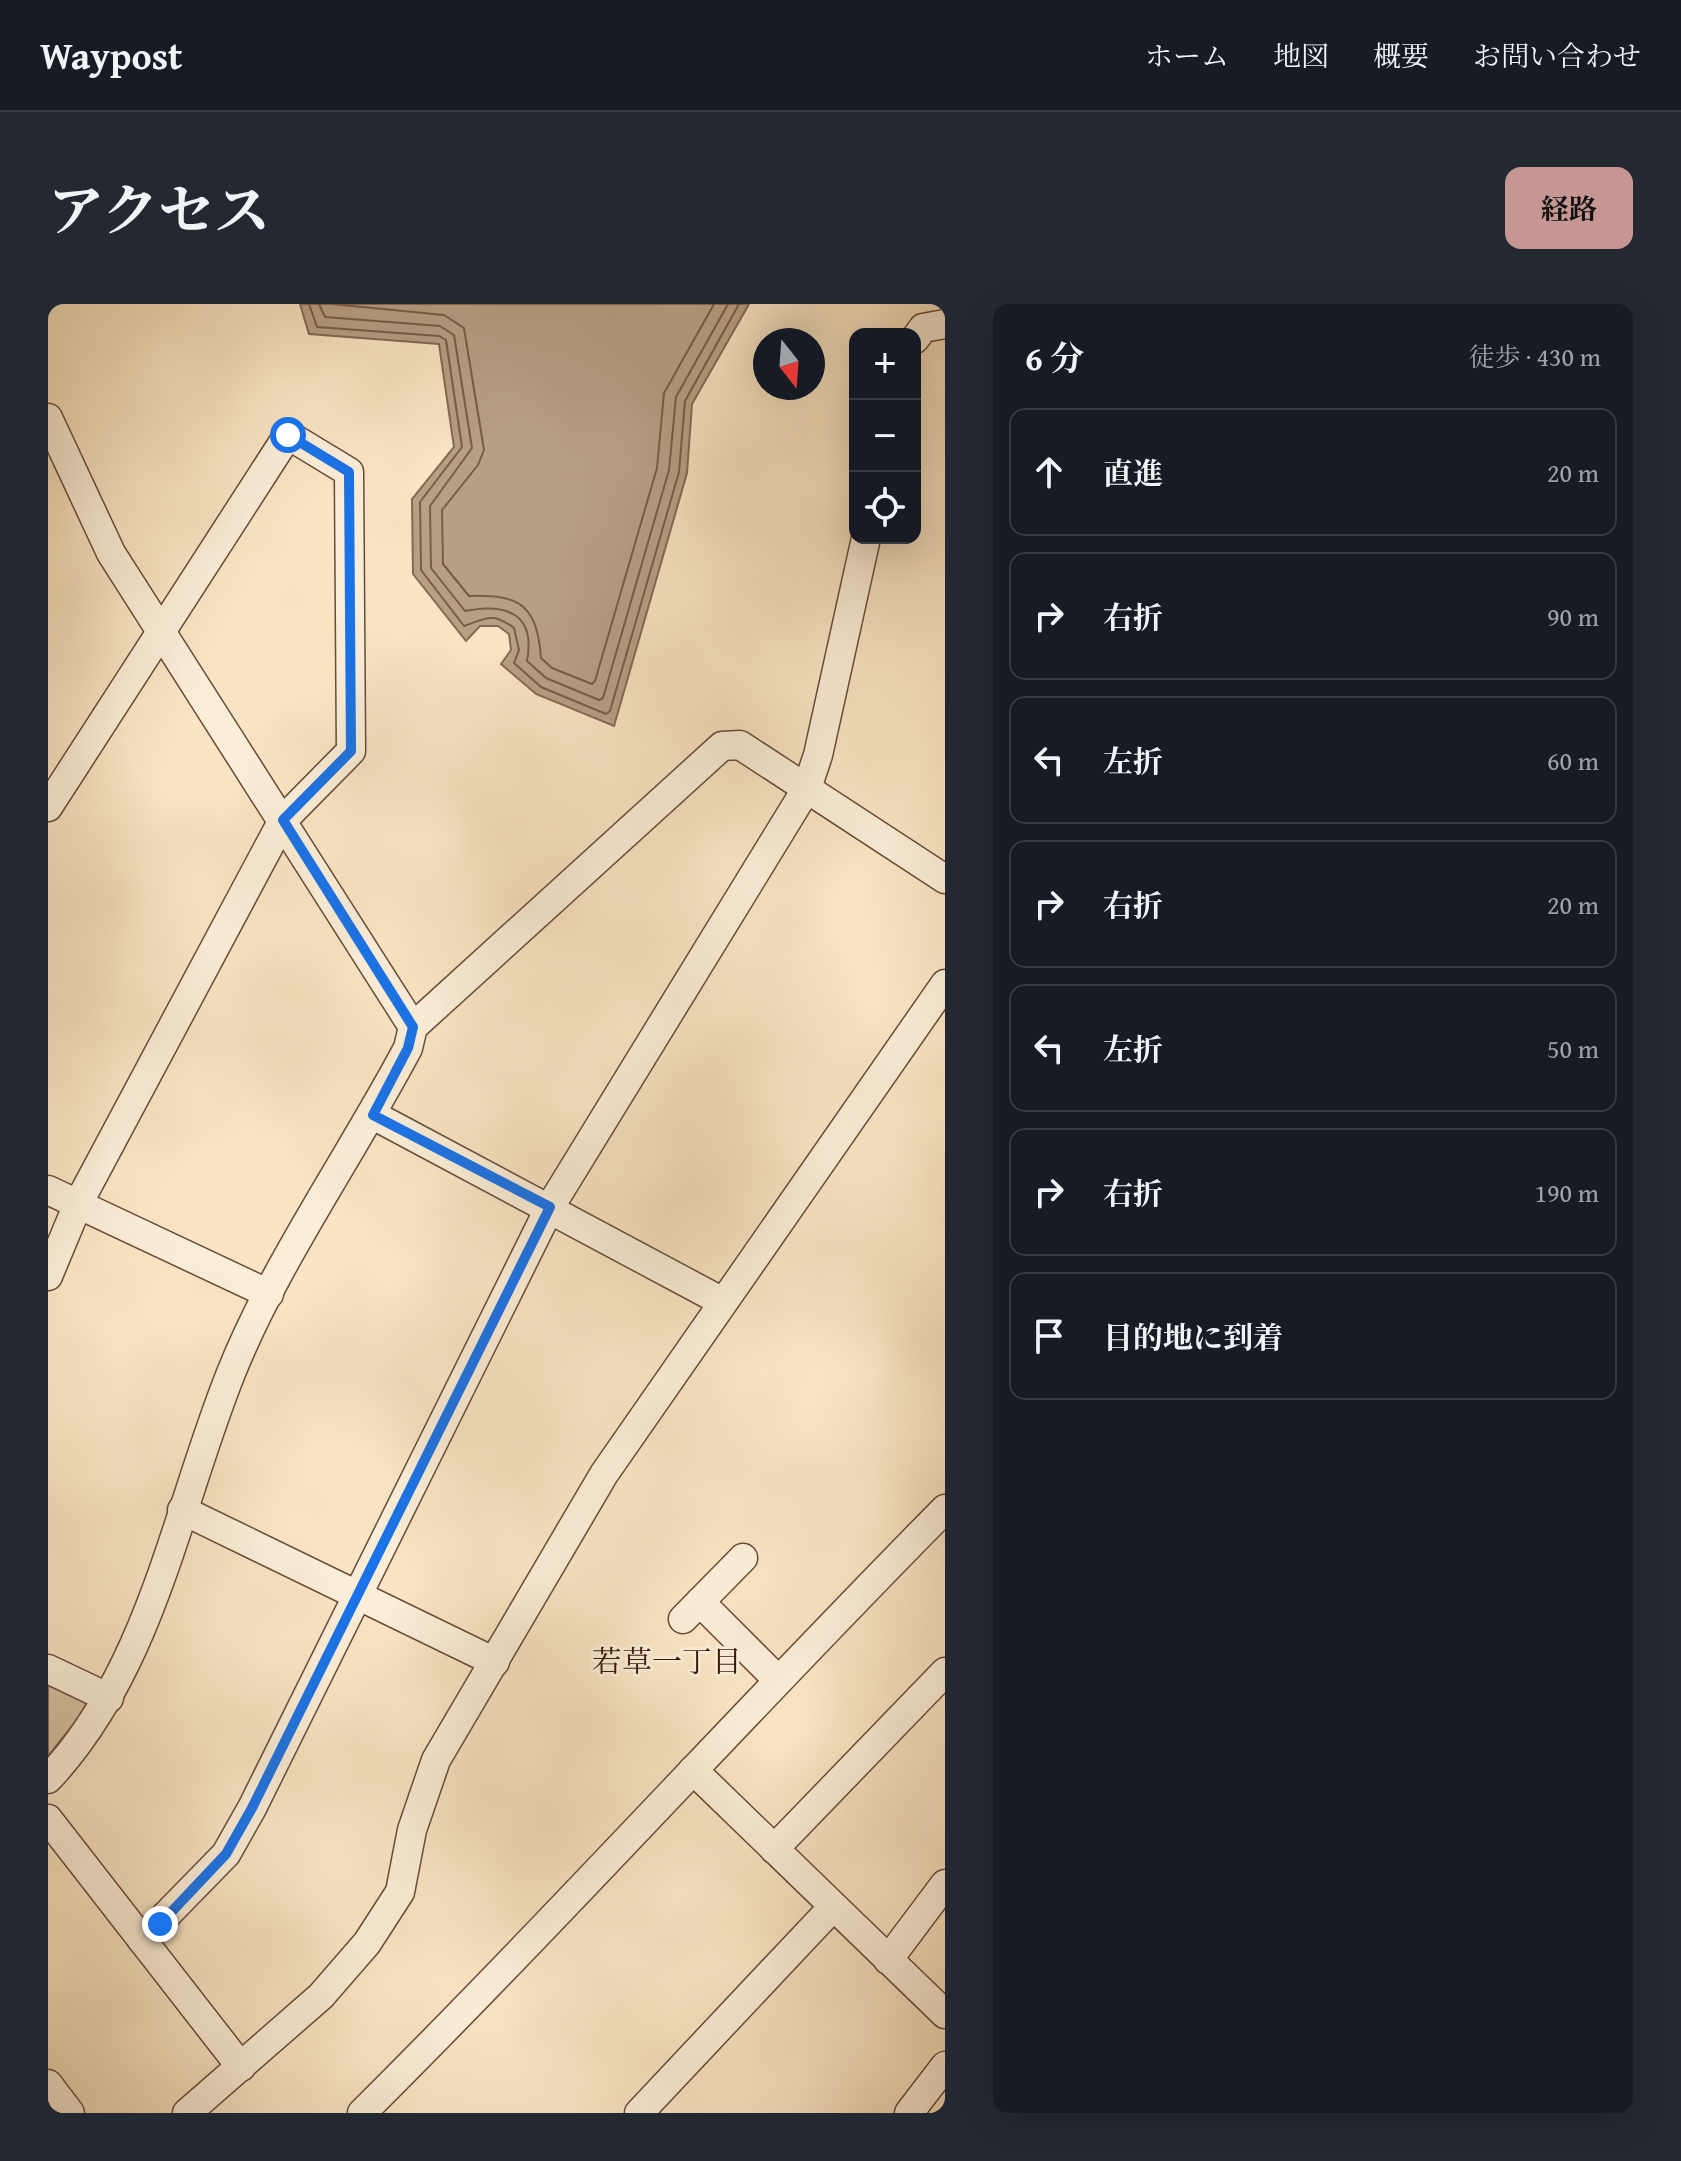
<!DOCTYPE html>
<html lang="ja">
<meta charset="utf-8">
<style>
body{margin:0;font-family:"Gentium Book Plus","Noto Serif JP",serif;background:#242831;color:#f1f3f6}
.controls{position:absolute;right:24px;top:24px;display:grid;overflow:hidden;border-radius:16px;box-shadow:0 8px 32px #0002}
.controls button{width:72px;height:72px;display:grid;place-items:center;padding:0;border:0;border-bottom:2px solid #363941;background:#171b24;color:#f1f3f6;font:40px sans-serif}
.compass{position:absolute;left:705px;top:24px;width:72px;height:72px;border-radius:50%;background:#171b24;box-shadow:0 8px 32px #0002;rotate:163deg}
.stop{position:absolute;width:24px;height:24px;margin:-18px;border:6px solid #1a73e8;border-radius:50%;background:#fff}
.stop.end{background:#1a73e8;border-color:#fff;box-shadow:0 2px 8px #0008}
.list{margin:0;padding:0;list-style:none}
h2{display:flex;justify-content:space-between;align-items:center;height:104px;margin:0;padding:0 32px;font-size:34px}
h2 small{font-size:26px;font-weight:400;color:#9ea1a6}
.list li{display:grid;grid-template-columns:52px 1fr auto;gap:24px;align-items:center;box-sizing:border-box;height:128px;margin:0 16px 16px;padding:0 16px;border:2px solid #363941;border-radius:16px}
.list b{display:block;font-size:30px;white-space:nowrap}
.list em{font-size:26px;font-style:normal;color:#9ea1a6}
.icon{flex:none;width:44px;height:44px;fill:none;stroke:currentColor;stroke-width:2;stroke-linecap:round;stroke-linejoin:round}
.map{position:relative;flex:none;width:897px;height:1809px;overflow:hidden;border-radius:16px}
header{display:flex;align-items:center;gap:48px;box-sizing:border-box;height:112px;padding:0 40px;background:#171b24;border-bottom:2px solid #363941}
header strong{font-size:38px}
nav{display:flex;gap:44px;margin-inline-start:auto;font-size:28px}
.intro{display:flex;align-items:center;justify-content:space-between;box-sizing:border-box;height:192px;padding:0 48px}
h1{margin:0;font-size:56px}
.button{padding:20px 36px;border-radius:16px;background:#c59692;color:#111;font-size:28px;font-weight:700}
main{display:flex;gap:48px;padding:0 48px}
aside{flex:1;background:#171b24;border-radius:16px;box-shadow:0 8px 32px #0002}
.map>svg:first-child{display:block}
.green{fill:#d8c2a4;stroke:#886d58;stroke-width:2}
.water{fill:#b79f84;stroke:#846954;stroke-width:2}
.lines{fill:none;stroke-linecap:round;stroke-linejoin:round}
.shore{stroke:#785c48;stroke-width:2}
.minor-casing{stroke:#684b39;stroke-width:31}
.minor{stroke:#fbeed8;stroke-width:28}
.route{stroke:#1a73e8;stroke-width:10}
.labels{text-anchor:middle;stroke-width:6;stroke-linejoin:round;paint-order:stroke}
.neighbourhood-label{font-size:30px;fill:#38180b;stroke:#fbeed8}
</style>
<header>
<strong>Waypost</strong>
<nav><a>ホーム</a><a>地図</a><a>概要</a><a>お問い合わせ</a></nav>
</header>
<div class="intro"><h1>アクセス</h1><a class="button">経路</a></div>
<main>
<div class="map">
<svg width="897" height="1809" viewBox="0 0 897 1809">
<rect width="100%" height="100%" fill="#f9e5c3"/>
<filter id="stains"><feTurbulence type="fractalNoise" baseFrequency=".0025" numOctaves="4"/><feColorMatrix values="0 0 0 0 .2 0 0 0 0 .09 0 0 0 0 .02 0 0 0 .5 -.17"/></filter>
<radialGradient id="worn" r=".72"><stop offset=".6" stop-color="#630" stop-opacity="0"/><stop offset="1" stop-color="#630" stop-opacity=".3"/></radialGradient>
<path class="green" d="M0 1376 39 1395 38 1405 0 1452Z"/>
<path class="water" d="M252 0H701L644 100 639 169 566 422 488 390 453 360 463 346 461 330 450 322H432L418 337 365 270 364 195 406 143 391 40 261 30Z"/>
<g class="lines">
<g class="shore">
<path d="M261 0 269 23 391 32 398 36 414 143 372 198 373 266 416 322C437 315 444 307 466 324L471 346 466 359 493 383 558 410 562 407 631 168 637 97 691 0"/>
<path d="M271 0 277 13 392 22 406 31 424 144 382 202 383 264 417 307C458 299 488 309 479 357L498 374 551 396 555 394 621 166 628 93 680 0"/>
<path d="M284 0 396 11 416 24 436 146 430 161 394 206 395 260 421 292C473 290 489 302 493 354L504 364 544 380 547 377 609 164 616 89 666 0"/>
</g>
<defs>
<g id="minor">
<path d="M867 35 875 24 897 20"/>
<path d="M0 114 63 249 365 723"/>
<path d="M0 503 240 131 301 168 303 447 235 516 30 900 0 972"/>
<path d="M325 811 675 998"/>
<path d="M0 886 221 990"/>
<path d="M134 1206 447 1358"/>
<path d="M652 1298 729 1375"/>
<path d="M635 1315 695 1254"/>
<path d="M0 1365 61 1394"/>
<path d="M645 1466 897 1710"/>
<path d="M0 1475C104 1364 128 1206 183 1069 227 959 304 850 360 744L365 723 674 442 692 441 897 575"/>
<path d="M0 1515 193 1763"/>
<path d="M726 1545 897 1368"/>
<path d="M94 1636 178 1550 204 1504 502 903 759 484 770 451 818 234"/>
<path d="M840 1656 897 1580"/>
<path d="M0 1780 22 1809"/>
<path d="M139 1809 273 1692 319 1639 352 1588 364 1526 388 1456 556 1170 897 680"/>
<path d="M314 1809C512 1612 700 1404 897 1205"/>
<path d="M591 1809 784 1604"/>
<path d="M861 1809 897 1762"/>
</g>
</defs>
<use href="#minor" class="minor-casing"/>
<use href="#minor" class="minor"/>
</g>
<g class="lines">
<path class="route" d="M112 1620 178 1550 204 1504 502 903 325 811 360 744 365 723 235 516 303 447 301 168 240 131"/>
</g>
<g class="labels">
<g class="neighbourhood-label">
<text x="619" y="1368">若草一丁目</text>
</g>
</g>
<rect width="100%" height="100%" filter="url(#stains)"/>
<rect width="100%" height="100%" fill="url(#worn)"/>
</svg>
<div class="controls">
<button>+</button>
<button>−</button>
<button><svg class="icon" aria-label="locate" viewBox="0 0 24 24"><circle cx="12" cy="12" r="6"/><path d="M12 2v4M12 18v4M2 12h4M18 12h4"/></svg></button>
</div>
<svg class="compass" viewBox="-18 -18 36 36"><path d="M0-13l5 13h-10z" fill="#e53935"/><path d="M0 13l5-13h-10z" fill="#9ea1a6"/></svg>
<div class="stop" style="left:240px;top:131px"></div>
<div class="stop end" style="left:112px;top:1620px"></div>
</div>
<aside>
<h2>6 分<small>徒歩 · 430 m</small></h2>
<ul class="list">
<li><svg class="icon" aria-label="ahead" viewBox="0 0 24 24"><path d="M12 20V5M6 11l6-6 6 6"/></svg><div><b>直進</b></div><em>20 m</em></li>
<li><svg class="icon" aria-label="right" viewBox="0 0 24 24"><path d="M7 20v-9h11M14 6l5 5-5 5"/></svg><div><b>右折</b></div><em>90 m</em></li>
<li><svg class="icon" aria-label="left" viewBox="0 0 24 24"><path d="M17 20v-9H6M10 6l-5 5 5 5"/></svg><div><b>左折</b></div><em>60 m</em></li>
<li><svg class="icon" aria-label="right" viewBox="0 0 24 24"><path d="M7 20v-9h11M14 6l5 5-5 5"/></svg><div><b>右折</b></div><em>20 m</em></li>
<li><svg class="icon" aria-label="left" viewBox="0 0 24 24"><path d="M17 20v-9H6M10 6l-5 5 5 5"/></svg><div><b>左折</b></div><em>50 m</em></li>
<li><svg class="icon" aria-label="right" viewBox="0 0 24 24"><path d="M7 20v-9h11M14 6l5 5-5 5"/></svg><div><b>右折</b></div><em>190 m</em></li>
<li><svg class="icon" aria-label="arrive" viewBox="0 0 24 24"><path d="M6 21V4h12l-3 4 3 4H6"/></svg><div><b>目的地に到着</b></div></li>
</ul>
</aside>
</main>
